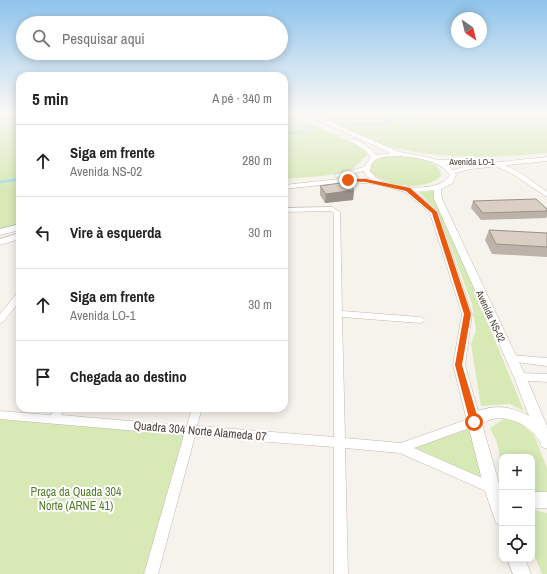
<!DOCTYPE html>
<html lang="pt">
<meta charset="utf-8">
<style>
body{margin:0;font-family:"Archivo Narrow",sans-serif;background:#f2f2f2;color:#222}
.controls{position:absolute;right:12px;bottom:12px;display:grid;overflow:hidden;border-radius:8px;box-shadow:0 2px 10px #0003}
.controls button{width:36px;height:36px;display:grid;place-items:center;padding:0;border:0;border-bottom:1px solid #e0e0e0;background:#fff;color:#222;font:20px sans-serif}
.compass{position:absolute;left:451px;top:12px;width:36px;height:36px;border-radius:50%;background:#fff;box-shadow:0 2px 10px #0003;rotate:145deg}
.stop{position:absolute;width:12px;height:12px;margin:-9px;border:3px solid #ea580c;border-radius:50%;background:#fff}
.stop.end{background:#ea580c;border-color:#fff;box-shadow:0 1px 4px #0008}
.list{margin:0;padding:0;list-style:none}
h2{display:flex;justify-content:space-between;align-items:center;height:52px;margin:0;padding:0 16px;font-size:17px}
h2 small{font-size:13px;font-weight:400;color:#767676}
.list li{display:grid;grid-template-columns:26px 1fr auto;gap:12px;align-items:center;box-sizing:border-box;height:72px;padding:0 16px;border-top:1px solid #e0e0e0}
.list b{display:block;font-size:15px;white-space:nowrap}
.list p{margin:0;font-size:13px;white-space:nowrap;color:#767676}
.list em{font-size:13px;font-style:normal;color:#767676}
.icon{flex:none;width:22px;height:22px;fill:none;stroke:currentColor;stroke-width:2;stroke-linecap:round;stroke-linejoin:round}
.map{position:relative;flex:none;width:547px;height:574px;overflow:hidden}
.search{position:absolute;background:#fff;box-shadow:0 2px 10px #0003;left:16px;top:16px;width:272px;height:44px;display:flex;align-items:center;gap:10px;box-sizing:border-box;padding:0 14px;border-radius:22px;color:#767676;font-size:15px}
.panel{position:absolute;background:#fff;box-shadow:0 2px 10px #0003;left:16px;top:72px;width:272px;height:340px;border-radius:12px}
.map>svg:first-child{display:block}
.green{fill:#d7e9b5}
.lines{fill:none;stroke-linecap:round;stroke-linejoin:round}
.stream-far1{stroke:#a9dbf1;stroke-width:2}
.stream{stroke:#a9dbf1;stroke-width:2.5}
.minor-casing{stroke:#c2b8ae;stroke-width:1}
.tertiary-casing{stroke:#c2b8ae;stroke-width:1}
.minor{fill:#fff;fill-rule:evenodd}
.tertiary{fill:#fff;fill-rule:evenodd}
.wall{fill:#bcb2a9}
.shaded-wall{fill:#999189}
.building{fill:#dbcfc4;stroke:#999189}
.route{fill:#ea580c}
.labels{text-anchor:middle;stroke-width:4;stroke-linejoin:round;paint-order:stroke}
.far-street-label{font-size:9px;fill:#4a4239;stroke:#fff}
.street-label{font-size:10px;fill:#4a4239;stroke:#fff}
.near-street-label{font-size:12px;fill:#4a4239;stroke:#fff}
.near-park-label{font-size:12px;fill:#527e2b;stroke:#fff}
</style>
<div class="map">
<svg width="547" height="574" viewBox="0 0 547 574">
<rect width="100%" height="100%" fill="#f6f2ec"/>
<g class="green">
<path d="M307 111H547V153C492 158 442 160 387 146Z"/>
<path d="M20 113V226L0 231V117Z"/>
<path d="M284 113C299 119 363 144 368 155 363 158 355 168 352 169 333 177 305 177 284 179Z"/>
<path d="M391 156C405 156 441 157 441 176 426 192 381 188 369 169 371 159 382 158 391 156Z"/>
<path d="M434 191 524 411 510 404 481 406 471 344 476 331 472 304 438 212 419 192Z"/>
<path d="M0 417 184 434 145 574H0Z"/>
<path d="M504 419 519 422 534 435 547 468V491L544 493 532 492V457H502L501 462 497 442 490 428Z"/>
<path d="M474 422 492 488 401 448Z"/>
<path d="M532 510 547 513V574H542L532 550Z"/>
</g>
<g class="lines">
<g class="stream-far1">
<path d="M349 125H385L387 123 386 121 443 111"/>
<path d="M284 134 307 131"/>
</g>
<path class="stream" d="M0 182 20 179"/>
<defs>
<g id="minor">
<path d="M494 163C508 162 536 184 547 192V197L514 175 494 165Z"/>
<path d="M332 207 340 212 342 311 420 317 423 318 424 320 423 322 420 323 342 317 345 438 401 443 474 417 478 419 479 422 478 425 414 448 496 484 498 488 496 492 492 494 488 492 400 453 345 448 348 574H334V447L195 436 158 574H144L184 435 0 419V411L51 415 55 408H65L61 415 187 426 192 408H202L197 426 334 437V213L331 211 284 212V208Z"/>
<path d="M20 292V301L3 322 0 323V314L17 293Z"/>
<path d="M511 355 547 358V366L508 361 506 359 508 357Z"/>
<path d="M520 373 547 374V382L516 380 515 377 516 374Z"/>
</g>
<g id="tertiary">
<path d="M14 111H20V114L0 117V113Z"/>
<path d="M284 111H291L308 119 303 120Z"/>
<path d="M297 111H304L400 152 422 156 438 160H475L478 162 475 164H446L453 170 471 165 547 157V161L471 169 455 173 456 175 453 183 441 189 442 199 526 377 547 426V449L542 447C541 445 540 441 538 439 528 422 498 411 482 424L502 494V525L496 523 484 488 453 365 462 314 430 213 405 192 376 184 348 182 284 189V185L348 178 370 179 365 174 364 171 337 177 334 175 364 167 371 157 365 150 350 141V139C359 138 370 148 376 155L391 153ZM401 156C417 158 440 160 450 175 440 193 399 188 383 182 378 180 374 175 370 172 371 154 387 157 401 156ZM434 190V199L514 377 529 416C512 407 497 404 478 411L465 365 472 314 438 212 415 192Z"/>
<path d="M20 224V230L0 235V229Z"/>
<path d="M20 233V239L0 245V239Z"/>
<rect x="532" y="492" width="15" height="16"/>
<path d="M507 559H525L531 574H513Z"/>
</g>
</defs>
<use href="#minor" class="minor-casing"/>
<use href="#tertiary" class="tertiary-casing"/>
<use href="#minor" class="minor"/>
<use href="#tertiary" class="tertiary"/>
</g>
<g class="wall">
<path d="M320 186 354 190 353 200 325 203 320 195Z"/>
<path d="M473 201 547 209V216L546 218 481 220 471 208Z"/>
<path d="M489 230 547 233V257L492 254 485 240Z"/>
</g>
<path class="shaded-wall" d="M354 190 353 200 325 203 326 194Z"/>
<g class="building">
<path d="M347 182 354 190 326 194 320 186Z"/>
<path d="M536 199 547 209V211L483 213 473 201Z"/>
<path d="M489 230 547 233V247L496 244Z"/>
</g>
<linearGradient id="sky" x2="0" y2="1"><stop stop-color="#8fc4ec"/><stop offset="0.58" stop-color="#fbf9f6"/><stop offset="1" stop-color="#fbf9f6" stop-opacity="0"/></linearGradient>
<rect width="547" height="192" fill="url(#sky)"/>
<path class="route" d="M348 179H366L410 188 437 212 471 314 462 365 479 422 478 425 474 426 470 422 455 365 464 314 432 213 406 191 366 182 347 181Z"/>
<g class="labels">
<g class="far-street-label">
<text x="472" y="165">Avenida LO-1</text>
</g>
<g class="street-label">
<text transform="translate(491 316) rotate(65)" y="4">Avenida NS-02</text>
</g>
<g class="near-street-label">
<text transform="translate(200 431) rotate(5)" y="4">Quadra 304 Norte Alameda 07</text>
</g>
<g class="near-park-label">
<text x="76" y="496">Praça da Quada 304<tspan x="76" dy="14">Norte (ARNE 41)</tspan></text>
</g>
</g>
</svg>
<div class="controls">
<button>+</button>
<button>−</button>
<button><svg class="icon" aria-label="locate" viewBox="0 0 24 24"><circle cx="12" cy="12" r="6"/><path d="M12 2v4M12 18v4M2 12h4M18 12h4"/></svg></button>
</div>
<svg class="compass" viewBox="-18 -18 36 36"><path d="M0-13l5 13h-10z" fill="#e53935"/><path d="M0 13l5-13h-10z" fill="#767676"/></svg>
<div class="stop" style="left:474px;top:422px"></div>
<div class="stop end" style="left:348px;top:180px"></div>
<div class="search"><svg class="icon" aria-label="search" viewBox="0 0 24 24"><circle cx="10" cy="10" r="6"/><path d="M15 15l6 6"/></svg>Pesquisar aqui</div>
<section class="panel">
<h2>5 min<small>A pé · 340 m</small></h2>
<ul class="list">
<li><svg class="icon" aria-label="ahead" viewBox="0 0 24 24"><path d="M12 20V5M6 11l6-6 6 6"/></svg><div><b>Siga em frente</b><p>Avenida NS-02</p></div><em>280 m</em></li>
<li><svg class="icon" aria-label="left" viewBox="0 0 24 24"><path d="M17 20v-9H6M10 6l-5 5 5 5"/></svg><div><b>Vire à esquerda</b></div><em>30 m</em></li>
<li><svg class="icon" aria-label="ahead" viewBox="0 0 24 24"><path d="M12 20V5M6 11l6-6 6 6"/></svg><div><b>Siga em frente</b><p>Avenida LO-1</p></div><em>30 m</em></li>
<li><svg class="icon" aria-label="arrive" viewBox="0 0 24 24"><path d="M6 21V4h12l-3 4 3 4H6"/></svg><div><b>Chegada ao destino</b></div></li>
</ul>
</section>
</div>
